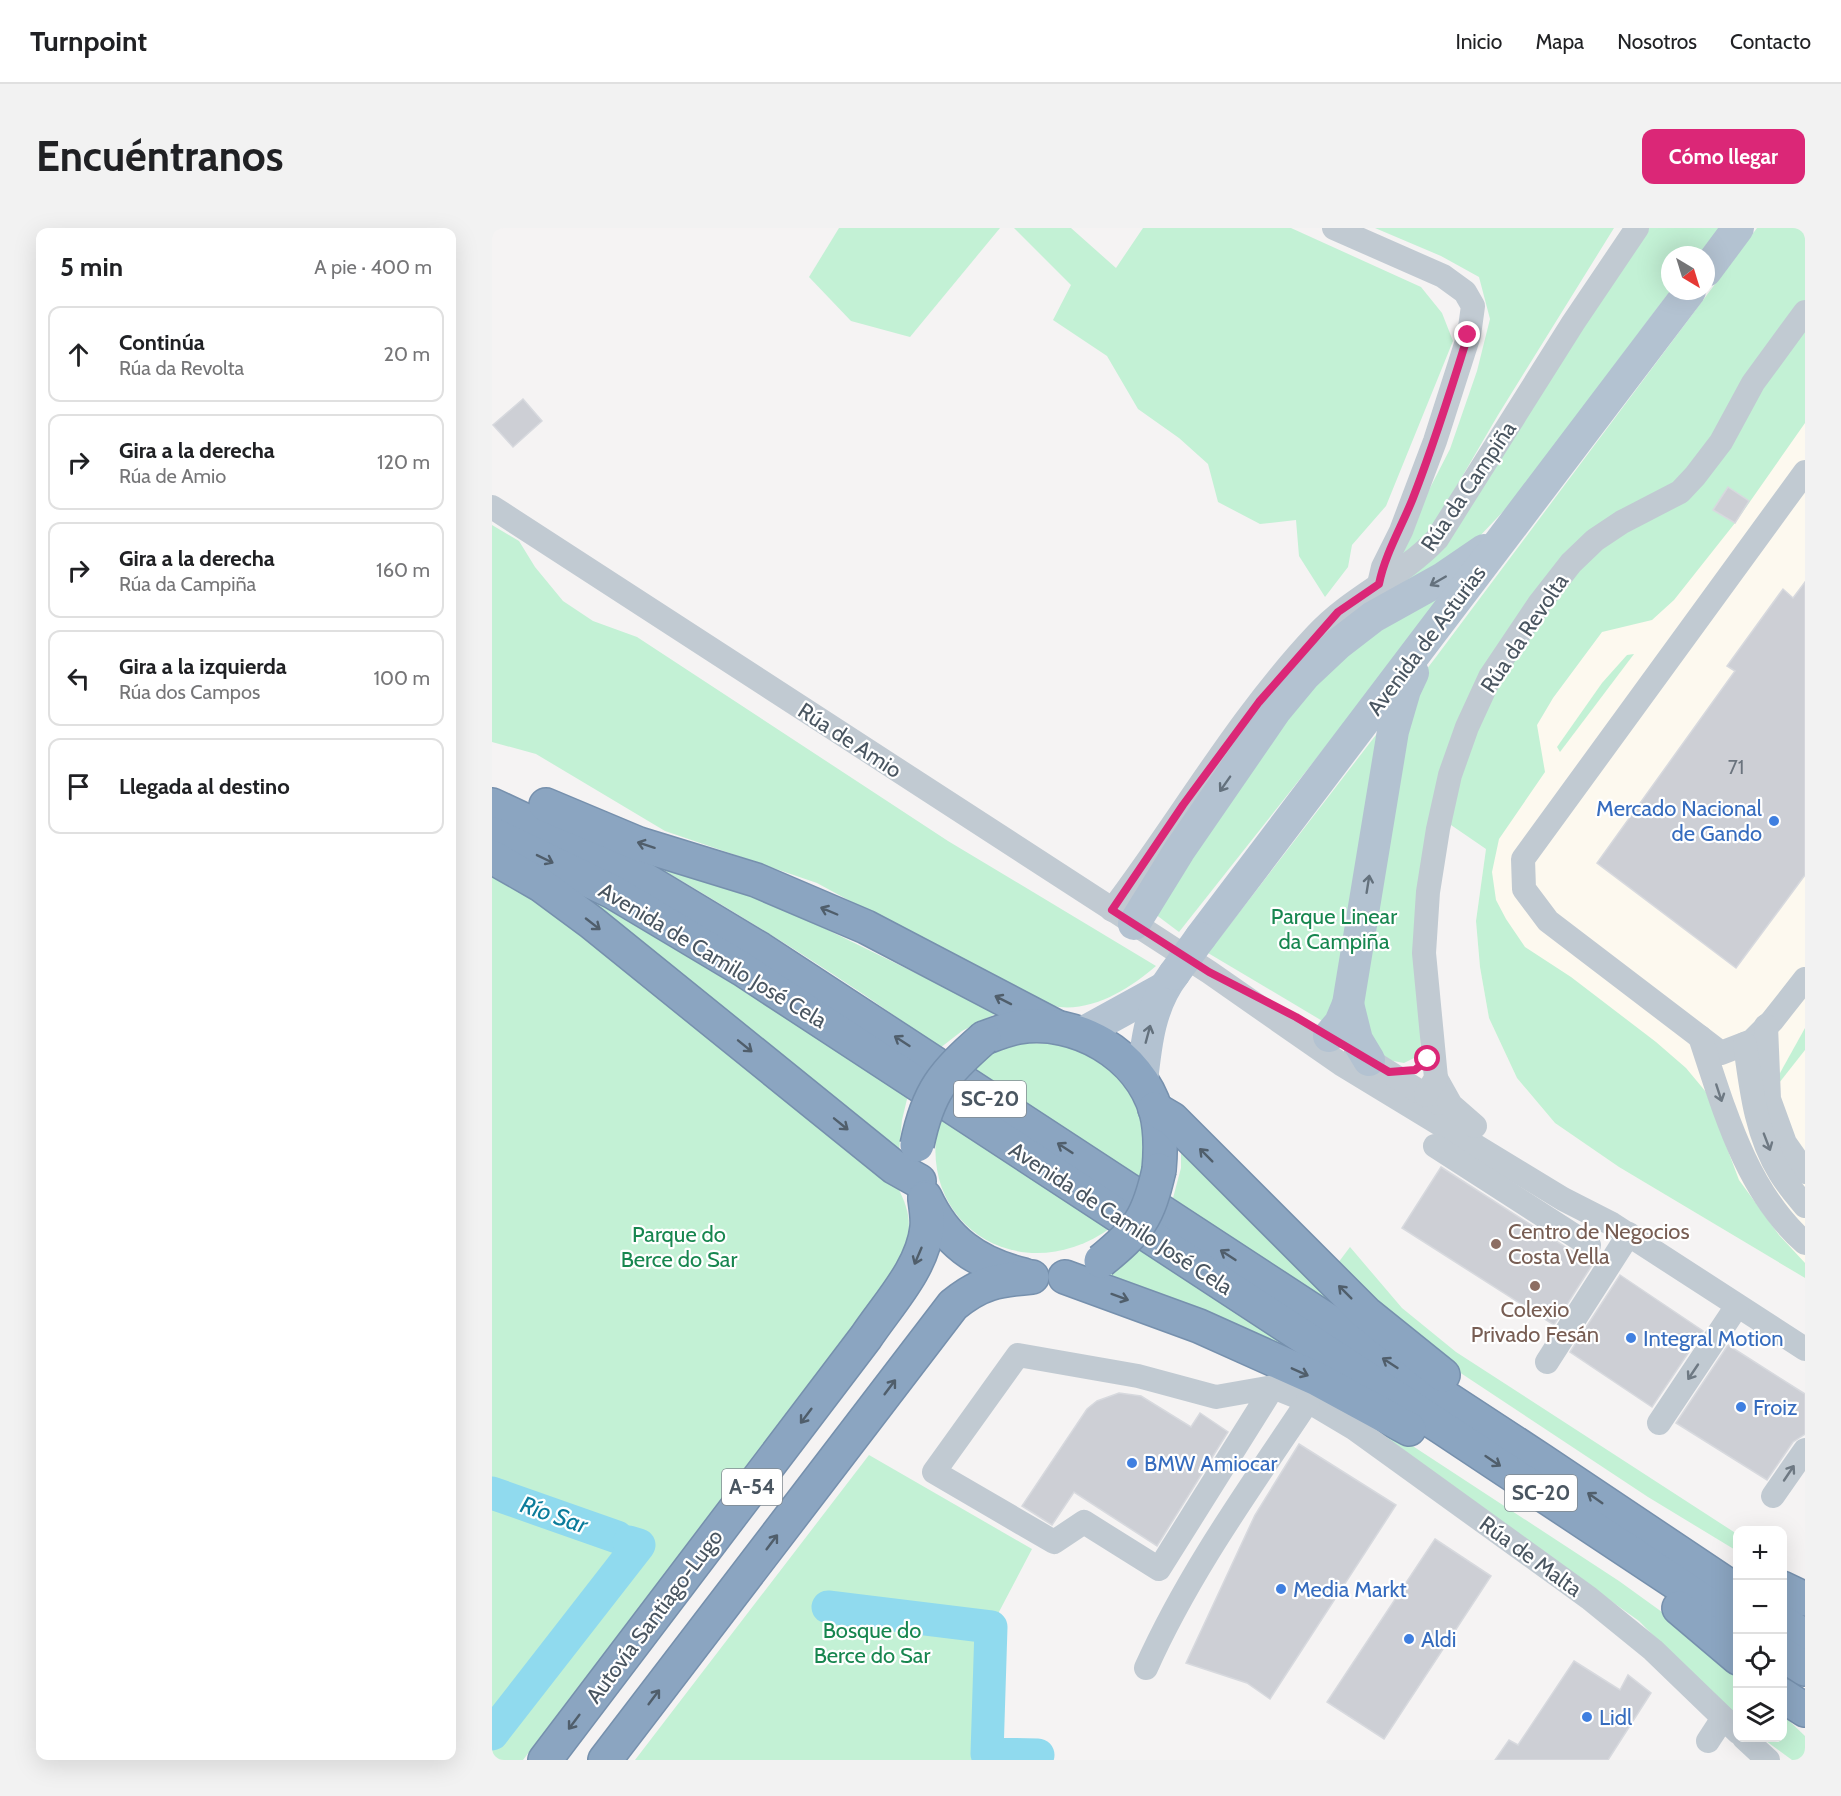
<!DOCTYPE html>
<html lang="es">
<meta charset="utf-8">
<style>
body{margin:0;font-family:Cabin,sans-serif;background:#f2f2f2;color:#202124}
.controls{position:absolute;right:18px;bottom:18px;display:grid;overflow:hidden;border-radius:12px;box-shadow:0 6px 24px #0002}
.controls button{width:54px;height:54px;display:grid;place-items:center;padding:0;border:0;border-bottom:2px solid #e0e0e0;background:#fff;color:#202124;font:30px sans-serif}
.compass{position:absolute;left:1169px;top:18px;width:54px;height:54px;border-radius:50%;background:#fff;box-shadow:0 6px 24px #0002;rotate:142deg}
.stop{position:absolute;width:18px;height:18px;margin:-14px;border:4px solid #db2777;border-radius:50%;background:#fff}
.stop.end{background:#db2777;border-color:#fff;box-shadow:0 2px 6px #0008}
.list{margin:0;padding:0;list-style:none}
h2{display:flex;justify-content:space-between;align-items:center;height:78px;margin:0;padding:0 24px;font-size:26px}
h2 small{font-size:20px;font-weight:400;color:#757577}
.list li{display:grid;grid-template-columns:39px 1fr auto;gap:18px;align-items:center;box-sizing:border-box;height:96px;margin:0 12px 12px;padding:0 12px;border:2px solid #e0e0e0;border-radius:12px}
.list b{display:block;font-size:22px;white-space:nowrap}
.list p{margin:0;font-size:20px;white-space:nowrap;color:#757577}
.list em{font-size:20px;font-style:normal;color:#757577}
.icon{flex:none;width:33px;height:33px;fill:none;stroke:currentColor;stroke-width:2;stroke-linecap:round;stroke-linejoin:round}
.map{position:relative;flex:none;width:1313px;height:1532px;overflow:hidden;border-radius:12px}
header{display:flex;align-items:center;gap:36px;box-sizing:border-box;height:84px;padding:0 30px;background:#fff;border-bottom:2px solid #e0e0e0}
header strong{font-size:28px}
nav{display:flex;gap:33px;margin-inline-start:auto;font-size:21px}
.intro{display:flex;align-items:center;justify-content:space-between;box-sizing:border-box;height:144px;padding:0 36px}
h1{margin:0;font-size:42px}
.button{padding:15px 27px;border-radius:12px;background:#db2777;color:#fff;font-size:21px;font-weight:700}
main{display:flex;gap:36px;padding:0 36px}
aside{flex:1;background:#fff;border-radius:12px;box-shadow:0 6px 24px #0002}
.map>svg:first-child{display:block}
.commercial{fill:#fdf9ef}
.green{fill:#c3f1d5}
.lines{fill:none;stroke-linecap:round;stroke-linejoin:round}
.river{stroke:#90daee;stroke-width:33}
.building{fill:#cdcfd5;stroke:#d7d9de;stroke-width:1.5}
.highway-casing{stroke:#7690ad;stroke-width:36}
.minor{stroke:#c1cad2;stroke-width:24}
.major{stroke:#b3c2d1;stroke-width:32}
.highway{stroke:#8ba5c1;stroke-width:33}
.highway-bridge-casing{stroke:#7690ad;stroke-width:36;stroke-linecap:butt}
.major-bridge{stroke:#b3c2d1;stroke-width:32}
.highway-bridge{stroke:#8ba5c1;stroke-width:33}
.oneway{stroke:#64717d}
.oneway2{stroke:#505e6b}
.oneway3{stroke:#6e7983}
.route{stroke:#db2777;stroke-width:8}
.shop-dot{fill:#3f7fe0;stroke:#fff;stroke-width:2}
.education-dot{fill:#8d6e63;stroke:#fff;stroke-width:2}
.labels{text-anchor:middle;stroke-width:4.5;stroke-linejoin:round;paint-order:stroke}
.number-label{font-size:20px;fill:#6b747e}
.shield{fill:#fff;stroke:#808990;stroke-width:1.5}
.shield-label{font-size:21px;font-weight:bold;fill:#4a5661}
.street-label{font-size:22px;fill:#4a5661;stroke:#fff}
.shop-label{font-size:22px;fill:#366cbe;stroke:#fff;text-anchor:start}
.park-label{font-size:22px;fill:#17864f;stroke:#fff}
.education-label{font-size:22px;fill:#785e54;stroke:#fff;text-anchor:start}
.water-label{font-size:24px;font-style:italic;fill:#0c7c9b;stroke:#fff}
</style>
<header>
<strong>Turnpoint</strong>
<nav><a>Inicio</a><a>Mapa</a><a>Nosotros</a><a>Contacto</a></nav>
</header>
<div class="intro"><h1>Encuéntranos</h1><a class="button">Cómo llegar</a></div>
<main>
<aside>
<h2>5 min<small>A pie · 400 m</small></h2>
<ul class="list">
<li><svg class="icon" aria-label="ahead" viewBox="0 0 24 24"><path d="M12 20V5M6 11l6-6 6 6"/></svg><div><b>Continúa</b><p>Rúa da Revolta</p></div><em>20 m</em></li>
<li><svg class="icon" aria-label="right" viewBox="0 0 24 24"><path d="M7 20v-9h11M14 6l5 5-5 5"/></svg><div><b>Gira a la derecha</b><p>Rúa de Amio</p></div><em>120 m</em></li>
<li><svg class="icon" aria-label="right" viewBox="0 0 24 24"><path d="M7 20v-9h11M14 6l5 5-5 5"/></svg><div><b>Gira a la derecha</b><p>Rúa da Campiña</p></div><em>160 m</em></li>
<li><svg class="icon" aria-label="left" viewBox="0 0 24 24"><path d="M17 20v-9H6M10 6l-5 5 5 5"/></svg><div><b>Gira a la izquierda</b><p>Rúa dos Campos</p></div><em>100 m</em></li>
<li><svg class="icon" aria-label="arrive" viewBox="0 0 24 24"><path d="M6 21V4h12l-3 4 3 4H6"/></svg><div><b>Llegada al destino</b></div></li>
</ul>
</aside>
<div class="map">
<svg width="1313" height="1532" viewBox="0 0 1313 1532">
<rect width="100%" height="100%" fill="#f5f3f3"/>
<path class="commercial" d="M1313 105V1050L1127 939 1063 895 1025 850 997 790 988 739 984 693 994 621 1032 519 1061 470 1117 394Z"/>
<g class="green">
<path d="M347 0H508L418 109 359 93 317 49Z"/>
<path d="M522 0H579L624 40 651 0H799L929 59 950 85 961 113 894 278 860 317 856 339 833 369 807 328 804 292 768 296 726 274 716 236 687 210 646 181 615 128 561 92 579 57Z"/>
<path d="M883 0H1122L1006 187 935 309 899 336 958 221 985 143 998 91 987 49 949 28Z"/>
<path d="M1152 0H1227L1206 27H1178V63L1022 272 986 310 874 386 916 346Z"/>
<path d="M1265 0H1313V195L1243 295 1182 372 1160 392 1110 404 1061 470 1045 497 1053 544 1007 611 1000 644 1004 672 1014 691 1033 719 1079 749 1164 814 1194 840 1214 864 1247 952 1287 1007 1313 1035V1050L1127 939 1063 895 1025 850 997 790 988 739 984 693 994 621 940 584 928 827 912 835 896 832 716 725 944 429Z"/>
<path d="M0 297 27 313 43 339 71 373 101 393 145 409 456 613 664 738C639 760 602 783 567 779 558 778 549 774 540 772L325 655 173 603 44 526 0 514Z"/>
<path d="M959 360 687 704 663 686 789 491 847 428Z"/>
<path d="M1142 426 1068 524 1065 519 1110 455 1135 427Z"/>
<path d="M120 612 291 680 505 785 470 803 448 820C344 744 232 677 120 612Z"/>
<path d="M0 639 27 655 404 956C422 990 419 1002 408 1038L31 1532H0Z"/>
<path d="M79 660 203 726 416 867 410 892 407 923 346 872 218 776Z"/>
<path d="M1313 800V822L1287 855 1288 845Z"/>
<path d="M528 815C548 815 573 815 592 824 645 850 659 903 650 957L480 839 502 824Z"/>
<path d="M449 884 620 999C528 1066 417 995 449 884Z"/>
<path d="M689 921 866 1098 681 970 689 940Z"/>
<path d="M651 1017 816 1131 609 1050Z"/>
<path d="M858 1019 910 1080 964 1124 1245 1306V1323L1156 1269 952 1134 903 1094 846 1035Z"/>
<path d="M870 1194 910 1211 1127 1353 1206 1410 1245 1446V1488L1207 1454 1147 1393Z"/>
<path d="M377 1227 540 1321 499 1399 495 1526 546 1527 543 1532H143Z"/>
<path d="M1291 1487 1313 1508V1532H1300L1270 1510H1290Z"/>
</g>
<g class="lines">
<g class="river">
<path d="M0 1265 125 1309"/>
<path d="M336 1379 499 1399 495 1526 546 1527"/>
<path d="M0 1506 147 1317 137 1314"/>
</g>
</g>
<g class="building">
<path d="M31 171 50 193 21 219 1 197Z"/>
<path d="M1236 259 1257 273 1243 295 1221 282Z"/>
<path d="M1313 354V647L1244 740 1105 635 1243 443 1235 438 1291 361 1301 370Z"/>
<path d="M949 939 1089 1029 1102 1034 1062 1097 910 1000Z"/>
<path d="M1128 1047 1211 1103 1160 1179 1078 1124Z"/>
<path d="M1236 1117 1313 1166V1206L1301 1214 1275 1252 1184 1195Z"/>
<path d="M627 1165 649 1168 699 1199 708 1185 736 1204 665 1318 582 1264 560 1297 530 1278 595 1181 605 1173Z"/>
<path d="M807 1216 904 1277 778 1471 755 1455 694 1435 763 1287Z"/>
<path d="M943 1311 999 1348 892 1511 835 1474Z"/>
<path d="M1082 1433 1128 1462 1136 1447 1159 1465 1116 1532H1003L1017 1512 1026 1517Z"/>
</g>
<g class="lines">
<defs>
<g id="highway">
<path d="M0 577 130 638 268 721 1049 1232 1246 1364"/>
<path d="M54 577 147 616 264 652 374 699 563 798"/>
<path d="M0 606 121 664 250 741 952 1201 1246 1396"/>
<path d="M0 629 49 657 99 694 402 939 427 953"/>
<path d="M492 810C503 806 515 801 527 799 584 790 647 826 664 883 669 902 669 921 667 942"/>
<path d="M663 881 680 891 874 1085 951 1147"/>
<path d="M433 969C453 1013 485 1036 532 1047"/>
<path d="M573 1049 707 1098 825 1151 917 1201"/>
<path d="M1290 1360 1313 1371"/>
<path d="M1187 1380 1246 1430"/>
<path d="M1290 1394 1313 1408"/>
<path d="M1290 1426 1313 1441"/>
<path d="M1290 1467 1313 1482"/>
<path d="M53 1532 374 1109C396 1076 431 1040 435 999 436 990 434 980 433 971"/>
<path d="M113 1532 461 1077C489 1054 506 1052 540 1049"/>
</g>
</defs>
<use href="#highway" class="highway-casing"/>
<g class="minor">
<path d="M842 0 951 48 973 64 981 78 977 107 943 213 909 303 891 339 887 356"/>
<path d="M1313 244 1031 631 1032 661 1056 693 1229 825 1260 813 1280 793 1313 751"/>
<path d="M0 279 717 744 849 836 1071 971 1120 996 1313 1121"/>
<path d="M620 682C689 591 745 491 824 407 860 368 909 349 945 311L1081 95 1145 0"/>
<path d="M1274 798 1277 871 1293 915 1313 944"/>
<path d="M1208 809C1232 881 1254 963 1313 1015"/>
<path d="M1253 816C1259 860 1264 907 1288 945 1295 957 1305 968 1313 978"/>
<path d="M864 824 946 875"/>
<path d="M945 852 959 877 983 898"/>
<path d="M934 867 944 850 932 725 936 664 946 601 958 547 975 499 998 449 1047 376 1079 335 1103 312 1130 294 1188 264 1203 248 1229 214 1261 155 1313 84"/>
<path d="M943 918 1097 1017"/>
<path d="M1055 1134 1137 1006"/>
<path d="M781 1159 667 1341 592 1294 562 1314 442 1244 526 1127 646 1148 724 1169 781 1159 816 1173 863 1201 1097 1370 1161 1422 1246 1504"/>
<path d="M1167 1195 1245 1078"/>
<path d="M1281 1268 1313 1222"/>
<path d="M654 1440C697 1344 758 1260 816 1173"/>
<path d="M1252 1510 1276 1532"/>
<path d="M1216 1513 1231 1490"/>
</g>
<g class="major">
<path d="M1214 43 1246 0"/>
<path d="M642 696 687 623 784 482 813 447 846 416 881 389 951 350 992 322"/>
<path d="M708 710 1198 63"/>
<path d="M856 776 865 812 877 832"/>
<path d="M590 805 670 761"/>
<path d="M837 808 848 795 856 776 901 503 913 462 921 445"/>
<path d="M650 853C654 816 658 777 682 746"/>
</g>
<use href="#highway" class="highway"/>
<defs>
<g id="highway-bridge">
<path d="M425 917C436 863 451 846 492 810"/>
<path d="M609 1033C648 1001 656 990 667 942"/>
</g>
</defs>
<use href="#highway-bridge" class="highway-bridge-casing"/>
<path class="major-bridge" d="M682 746 708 710"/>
<use href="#highway-bridge" class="highway-bridge"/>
</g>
<defs><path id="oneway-shaft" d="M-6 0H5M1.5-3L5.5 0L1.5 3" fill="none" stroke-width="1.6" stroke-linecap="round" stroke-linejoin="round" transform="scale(1.5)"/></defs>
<g class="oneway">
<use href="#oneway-shaft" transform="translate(946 353) rotate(150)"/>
<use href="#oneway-shaft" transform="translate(733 556) rotate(125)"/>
<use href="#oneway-shaft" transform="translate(876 656) rotate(-81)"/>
<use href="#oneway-shaft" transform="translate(656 806) rotate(-75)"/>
</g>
<g class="oneway2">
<use href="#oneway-shaft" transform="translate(154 617) rotate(-162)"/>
<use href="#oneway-shaft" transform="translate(53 631) rotate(26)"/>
<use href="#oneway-shaft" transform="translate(337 683) rotate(-157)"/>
<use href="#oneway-shaft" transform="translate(101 696) rotate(38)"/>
<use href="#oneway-shaft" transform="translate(511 772) rotate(-153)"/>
<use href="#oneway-shaft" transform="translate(410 813) rotate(-147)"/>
<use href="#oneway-shaft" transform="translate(253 818) rotate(39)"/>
<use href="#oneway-shaft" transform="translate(349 896) rotate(39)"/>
<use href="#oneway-shaft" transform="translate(573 920) rotate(-147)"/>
<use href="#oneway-shaft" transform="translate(714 927) rotate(-135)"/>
<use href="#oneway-shaft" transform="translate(736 1027) rotate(-147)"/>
<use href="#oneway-shaft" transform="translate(426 1028) rotate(113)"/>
<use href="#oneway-shaft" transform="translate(853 1064) rotate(-135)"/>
<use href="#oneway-shaft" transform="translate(628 1069) rotate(20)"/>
<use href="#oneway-shaft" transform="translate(898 1135) rotate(-147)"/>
<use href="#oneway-shaft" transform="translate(808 1144) rotate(24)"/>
<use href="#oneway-shaft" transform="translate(398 1159) rotate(-53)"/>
<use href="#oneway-shaft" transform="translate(314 1188) rotate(127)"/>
<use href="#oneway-shaft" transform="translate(1001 1233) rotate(34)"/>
<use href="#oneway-shaft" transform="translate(1103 1270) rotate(-145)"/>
<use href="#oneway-shaft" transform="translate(280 1314) rotate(-53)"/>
<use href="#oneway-shaft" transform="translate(162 1469) rotate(-53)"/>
<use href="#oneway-shaft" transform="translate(82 1494) rotate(127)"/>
</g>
<g class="oneway3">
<use href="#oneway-shaft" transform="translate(1227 865) rotate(72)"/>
<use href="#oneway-shaft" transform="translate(1275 914) rotate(69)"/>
<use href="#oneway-shaft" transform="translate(1201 1144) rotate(124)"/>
<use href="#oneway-shaft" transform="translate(1297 1245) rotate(-56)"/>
</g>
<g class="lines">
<path class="route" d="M936 831 923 842 897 844 804 789 717 744 620 682 691 577 767 474 846 384 887 356C893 326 910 298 921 270 942 216 959 162 976 107"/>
</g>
<g class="shop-dot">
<circle cx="1282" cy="593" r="6"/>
<circle cx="1139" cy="1110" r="6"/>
<circle cx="1249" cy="1179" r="6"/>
<circle cx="640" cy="1235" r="6"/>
<circle cx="789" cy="1361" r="6"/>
<circle cx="917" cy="1411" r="6"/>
<circle cx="1095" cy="1489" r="6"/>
</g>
<g class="education-dot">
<circle cx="1004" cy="1016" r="6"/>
<circle cx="1043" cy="1058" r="6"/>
</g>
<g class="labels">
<g class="number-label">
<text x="1244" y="546">71</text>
</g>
<g class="shield">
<rect x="462" y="853" width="72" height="36" rx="4.5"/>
<rect x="230" y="1241" width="60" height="36" rx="4.5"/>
<rect x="1013" y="1247" width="72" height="36" rx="4.5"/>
</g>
<g class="shield-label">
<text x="498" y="878">SC-20</text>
<text x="260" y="1266">A-54</text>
<text x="1049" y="1272">SC-20</text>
</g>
<g class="street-label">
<text transform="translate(976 258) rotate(-56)" y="8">Rúa da Campiña</text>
<text transform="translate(1032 405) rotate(-56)" y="8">Rúa da Revolta</text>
<text transform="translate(934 412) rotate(-53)" y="8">Avenida de Asturias</text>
<text transform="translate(358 512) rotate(33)" y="8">Rúa de Amio</text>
<text transform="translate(221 727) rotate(31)" y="8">Avenida de Camilo José Cela</text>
<text transform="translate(629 990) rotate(33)" y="8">Avenida de Camilo José Cela</text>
<text transform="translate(1039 1328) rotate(36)" y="8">Rúa de Malta</text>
<text transform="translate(162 1388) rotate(-53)" y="8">Autovía Santiago-Lugo</text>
</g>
<g class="shop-label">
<text x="1270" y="588" text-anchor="end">Mercado Nacional<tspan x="1270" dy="25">de Gando</tspan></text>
<text x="1151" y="1118">Integral Motion</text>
<text x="1261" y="1187">Froiz</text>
<text x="652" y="1243">BMW Amiocar</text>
<text x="801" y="1369">Media Markt</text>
<text x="929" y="1419">Aldi</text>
<text x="1107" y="1497">Lidl</text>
</g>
<g class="park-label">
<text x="842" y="696">Parque Linear<tspan x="842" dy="25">da Campiña</tspan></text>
<text x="187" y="1014">Parque do<tspan x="187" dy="25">Berce do Sar</tspan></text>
<text x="380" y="1410">Bosque do<tspan x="380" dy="25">Berce do Sar</tspan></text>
</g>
<g class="education-label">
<text x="1016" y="1011">Centro de Negocios<tspan x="1016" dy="25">Costa Vella</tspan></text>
<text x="1043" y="1089" text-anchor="middle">Colexio<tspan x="1043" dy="25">Privado Fesán</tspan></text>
</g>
<g class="water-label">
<text transform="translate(62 1287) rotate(19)" y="8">Río Sar</text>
</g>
</g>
</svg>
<div class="controls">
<button>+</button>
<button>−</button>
<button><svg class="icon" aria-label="locate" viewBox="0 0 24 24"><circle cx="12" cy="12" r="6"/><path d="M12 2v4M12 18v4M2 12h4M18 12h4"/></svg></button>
<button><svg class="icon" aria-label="layers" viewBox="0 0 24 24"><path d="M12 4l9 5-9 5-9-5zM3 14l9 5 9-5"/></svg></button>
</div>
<svg class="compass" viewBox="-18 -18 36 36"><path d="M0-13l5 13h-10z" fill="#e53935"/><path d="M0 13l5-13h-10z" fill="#757577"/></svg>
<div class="stop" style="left:936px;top:831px"></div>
<div class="stop end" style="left:976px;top:107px"></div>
</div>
</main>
